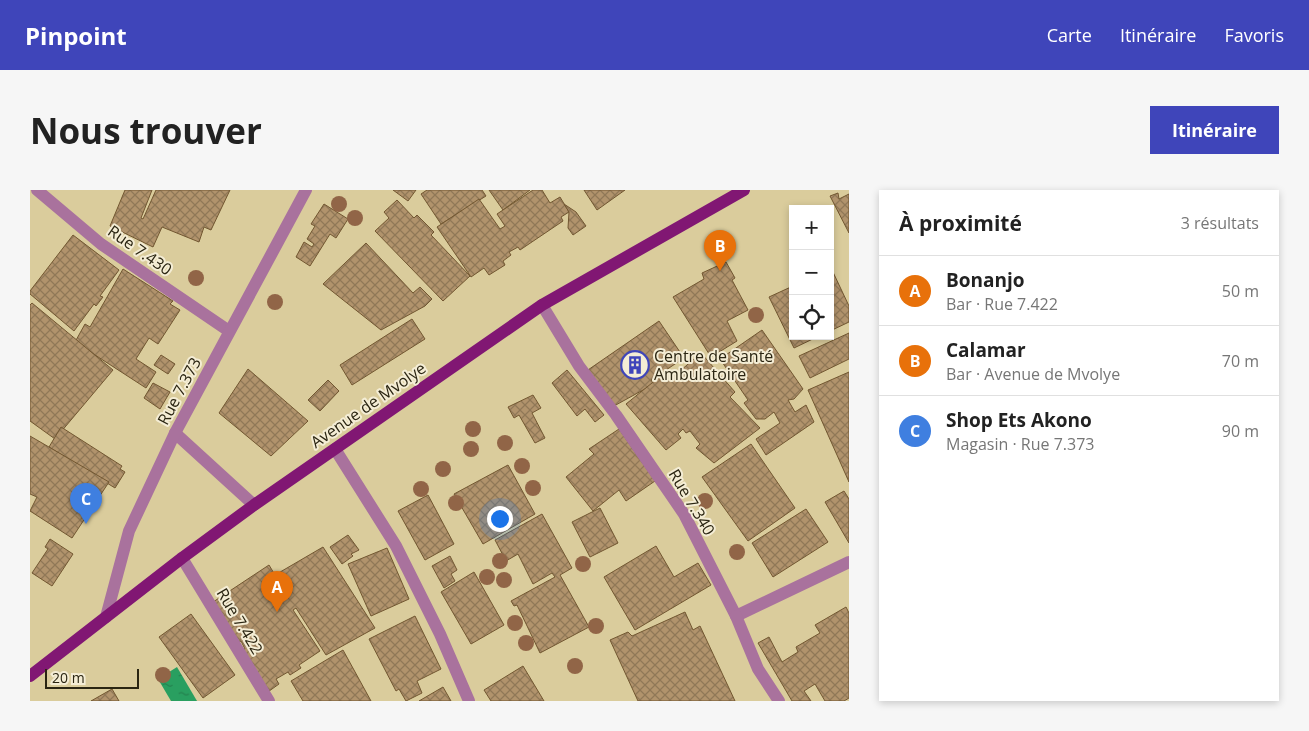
<!DOCTYPE html>
<html lang="fr">
<meta charset="utf-8">
<style>
body{margin:0;font-family:"Open Sans",sans-serif;background:#f6f6f6;color:#222}
.controls{position:absolute;right:15px;top:15px;display:grid;overflow:hidden;border-radius:0px;box-shadow:0 2px 8px #0003}
.controls button{width:45px;height:45px;display:grid;place-items:center;padding:0;border:0;border-bottom:1px solid #e0e0e0;background:#fff;color:#222;font:25px sans-serif}
.scale{position:absolute;left:15px;bottom:12px;width:94px;box-sizing:border-box;padding-left:5px;border:2px solid #2a2512;border-top:0;font-size:14px;line-height:18px;white-space:nowrap;color:#2a2512;-webkit-text-stroke:4px #f4edd5;paint-order:stroke}
.you{position:absolute;left:469px;top:328px;width:18px;height:18px;margin:-12px;border:4px solid #fff;border-radius:50%;background:#1a73e8;box-shadow:0 0 0 8px #1a73e833}
.badge{display:grid;place-items:center;width:32px;height:32px;border-radius:50%;background:#3f45ba;color:#fff;font-size:16px;font-weight:700}
.pin{position:absolute;translate:-50% -41px;filter:drop-shadow(0 1px 2px #0008)}
.pin::after{content:'';position:absolute;top:26px;width:18px;height:15px;background:inherit;clip-path:polygon(0 0,100% 0,50% 100%)}
.list{margin:0;padding:0;list-style:none}
h2{display:flex;justify-content:space-between;align-items:center;height:65px;margin:0;padding:0 20px;font-size:21px}
h2 small{font-size:16px;font-weight:400;color:#767676}
.list li{display:grid;grid-template-columns:32px 1fr auto;gap:15px;align-items:center;box-sizing:border-box;height:70px;padding:0 20px;border-top:1px solid #e0e0e0}
.list b{display:block;font-size:19px;white-space:nowrap}
.list p{margin:0;font-size:16px;white-space:nowrap;color:#767676}
.list em{font-size:16px;font-style:normal;color:#767676}
.icon{flex:none;width:28px;height:28px;fill:none;stroke:currentColor;stroke-width:2;stroke-linecap:round;stroke-linejoin:round}
.map{position:relative;flex:none;width:819px;height:511px;overflow:hidden;border-radius:0px}
header{display:flex;align-items:center;gap:30px;box-sizing:border-box;height:70px;padding:0 25px;background:#3f45ba;color:#fff}
header strong{font-size:24px}
nav{display:flex;gap:28px;margin-inline-start:auto;font-size:18px}
.intro{display:flex;align-items:center;justify-content:space-between;box-sizing:border-box;height:120px;padding:0 30px}
h1{margin:0;font-size:35px}
.button{padding:12px 22px;border-radius:0px;background:#3f45ba;color:#fff;font-size:18px;font-weight:700}
main{display:flex;gap:30px;padding:0 30px}
aside{flex:1;background:#fff;border-radius:0px;box-shadow:0 2px 8px #0003}
.map>svg:first-child{display:block}
.water{fill:url(#water-ripples)}
.building{fill:url(#building-cross-hatch);stroke:#725731}
.lines{fill:none;stroke-linecap:round;stroke-linejoin:round}
.minor{stroke:#a9729d;stroke-width:12}
.major{stroke:#811773;stroke-width:12}
.tree{fill:#916547}
.labels{text-anchor:middle;stroke-width:4;stroke-linejoin:round;paint-order:stroke}
.street-label{font-size:16px;fill:#2a2512;stroke:#f4edd5}
.poi-label{font-size:16px;fill:#2a2512;stroke:#f4edd5;text-anchor:start}
</style>
<header>
<strong>Pinpoint</strong>
<nav><a>Carte</a><a>Itinéraire</a><a>Favoris</a></nav>
</header>
<div class="intro"><h1>Nous trouver</h1><a class="button">Itinéraire</a></div>
<main>
<div class="map">
<svg width="819" height="511" viewBox="0 0 819 511">
<defs>
<pattern id="water-ripples" width="26" height="14" patternUnits="userSpaceOnUse" patternTransform="scale(1.25)"><rect width="26" height="14" fill="#299f60"/><path d="M2 4q2-2 4 0t4 0M15 11q2-2 4 0t4 0" fill="none" stroke="#23814e"/></pattern>
<pattern id="building-cross-hatch" width="8" height="8" patternUnits="userSpaceOnUse" patternTransform="scale(1.25)"><rect width="8" height="8" fill="#b1936c"/><path d="M0 0l8 8M0 8l8-8" fill="none" stroke="#907857"/></pattern>
</defs>
<rect width="100%" height="100%" fill="#dacc9c"/>
<path class="water" d="M147 477 167 511H141L128 489Z"/>
<g class="building">
<path d="M95 0H122L111 28 113 29 126 0H200L181 40 174 37 169 52 132 37 123 57 80 36Z"/>
<path d="M363 0H386L378 11Z"/>
<path d="M397 0H452L456 6 411 34 391 4Z"/>
<path d="M459 0H500L473 20Z"/>
<path d="M503 0H512L520 13 530 7 539 22 531 27 533 31 490 60 488 57 479 62 481 65 473 71 475 75 459 85 454 78 441 87 407 37 449 9 470 39 475 36 467 24Z"/>
<path d="M554 0H595L567 20Z"/>
<path d="M808 3 809 9 819 4V43L800 6Z"/>
<path d="M367 10 384 28 387 25 404 42 401 45 440 86 413 111 345 41 359 28 354 22Z"/>
<path d="M294 14 318 29 306 48 300 44 280 76 266 67 274 52 282 57 284 54 277 49 285 36 281 34Z"/>
<path d="M534 14 546 22 556 36 543 45 538 38 539 22Z"/>
<path d="M43 45 89 80 70 106 73 107 66 116 64 114 44 141 0 104V101Z"/>
<path d="M336 53 383 103 390 97 402 109 395 116 351 140 293 94Z"/>
<path d="M696 72 705 88 702 90 718 120 697 131 707 151 681 167 643 107 674 89 672 83Z"/>
<path d="M93 79 143 111 140 114 150 120 128 154 119 148 106 169 126 182 116 198 45 152 55 134 60 137Z"/>
<path d="M800 80H802L819 116V132L800 141Z"/>
<path d="M763 96V146H789L764 158 739 107Z"/>
<path d="M2 113 83 180 25 249 0 231V115Z"/>
<path d="M382 129 395 149 322 195 310 175Z"/>
<path d="M629 131 654 168 621 190 624 194 584 216 555 182Z"/>
<path d="M732 140 773 199 764 209 758 210 765 222 776 215 784 232 736 265 726 249 750 233 744 222 735 229H726L714 213 718 210 690 169Z"/>
<path d="M819 143V169L780 188 769 166Z"/>
<path d="M671 163 705 202 700 207 730 238 684 273 666 258 670 254 660 241 656 243 653 239 648 244 651 248 636 260 596 214 638 180 643 187Z"/>
<path d="M131 165 145 174 138 184 124 175Z"/>
<path d="M218 179 278 231 241 266 189 223Z"/>
<path d="M537 180 574 225 565 232 555 219 547 226 522 193Z"/>
<path d="M819 182V292L778 200Z"/>
<path d="M298 190 309 201 290 221 278 210Z"/>
<path d="M123 193 140 202 130 219 114 208Z"/>
<path d="M503 205 511 218 502 223 515 248 505 253 489 225 484 228 478 217Z"/>
<path d="M31 237 92 276 90 279 95 282 85 298 19 257Z"/>
<path d="M589 239 625 291 596 311 589 300 563 321 536 287 564 264 559 259Z"/>
<path d="M0 246 79 292 42 348 0 321 7 307 0 304Z"/>
<path d="M721 254 765 318 718 351 672 287Z"/>
<path d="M478 275 505 324 453 354 424 304Z"/>
<path d="M814 301 819 309V353L795 312Z"/>
<path d="M398 305 424 354 395 370 368 321Z"/>
<path d="M570 318 588 353 560 367 542 332Z"/>
<path d="M776 319 798 352 743 387 722 353Z"/>
<path d="M512 324 542 378 530 385 559 437 510 463 487 415 484 416 481 411 525 387 522 383 503 394 488 364 476 371 465 350Z"/>
<path d="M318 345 329 360 321 364 323 366 312 374 300 357Z"/>
<path d="M20 349 43 364 22 396 2 383 18 359 15 357Z"/>
<path d="M626 356 644 387 668 373 681 395 605 440 574 387Z"/>
<path d="M293 357 345 438 296 465 266 418 263 420 290 461 269 475 271 478 260 485 258 482 246 489 249 494 235 504 210 461 215 459 211 451 204 455 180 414 239 375 245 385Z"/>
<path d="M357 358 379 409 341 426 318 374Z"/>
<path d="M420 366 427 380 421 384 425 391 414 398 402 376Z"/>
<path d="M444 382 474 435 441 454 411 402Z"/>
<path d="M816 417 819 423V508L814 511H795L785 494 774 501 781 511H762L728 453 739 447 752 472 768 462 766 457 790 443 785 435Z"/>
<path d="M655 422 663 440 670 436 705 511H608L580 450 598 442 602 446Z"/>
<path d="M161 424 205 485 173 508 129 447Z"/>
<path d="M385 426 411 479 387 491 392 503 376 511 369 499 366 501 339 449Z"/>
<path d="M313 460 341 511H273L261 491Z"/>
<path d="M493 476 514 511H461L454 500Z"/>
<path d="M413 497 421 511H389Z"/>
<path d="M82 499 89 511H61Z"/>
</g>
<g class="lines">
<g class="minor">
<path d="M7 0 71 54 199 141"/>
<path d="M512 115 549 176 586 225 654 324 706 426 819 372"/>
<path d="M145 243 224 315"/>
<path d="M305 259 366 356 410 444 439 511"/>
<path d="M152 368 239 511"/>
<path d="M706 426 728 479 749 511"/>
<path d="M76 427 99 341 145 243 276 0"/>
</g>
<path class="major" d="M0 486 152 368 224 315 512 115 714 0"/>
</g>
<g class="tree">
<circle cx="309" cy="14" r="8"/>
<circle cx="325" cy="28" r="8"/>
<circle cx="166" cy="88" r="8"/>
<circle cx="245" cy="112" r="8"/>
<circle cx="726" cy="125" r="8"/>
<circle cx="443" cy="239" r="8"/>
<circle cx="475" cy="253" r="8"/>
<circle cx="441" cy="259" r="8"/>
<circle cx="492" cy="276" r="8"/>
<circle cx="413" cy="279" r="8"/>
<circle cx="503" cy="298" r="8"/>
<circle cx="391" cy="299" r="8"/>
<circle cx="675" cy="311" r="8"/>
<circle cx="426" cy="313" r="8"/>
<circle cx="707" cy="362" r="8"/>
<circle cx="470" cy="371" r="8"/>
<circle cx="553" cy="374" r="8"/>
<circle cx="457" cy="387" r="8"/>
<circle cx="474" cy="390" r="8"/>
<circle cx="485" cy="433" r="8"/>
<circle cx="566" cy="436" r="8"/>
<circle cx="496" cy="453" r="8"/>
<circle cx="545" cy="476" r="8"/>
<circle cx="133" cy="485" r="8"/>
</g>
<defs>
<symbol id="building-ring" viewBox="-11 -11 22 22"><circle r="9.5" fill="#f4edd5" stroke="#3f45ba" stroke-width="1.5"/><path d="M-4-6H4V6H1V3H-1V6H-4ZM-2.5-4.3h1.7v1.8h-1.7ZM.8-4.3h1.7v1.8H.8ZM-2.5-1h1.7V.8h-1.7ZM.8-1h1.7V.8H.8Z" fill="#3f45ba"/></symbol>
</defs>
<g fill-rule="evenodd">
<use href="#building-ring" x="589" y="159" width="32" height="32"/>
</g>
<g class="labels">
<g class="street-label">
<text transform="translate(110 60) rotate(35)" y="6">Rue 7.430</text>
<text transform="translate(149 201) rotate(-62)" y="6">Rue 7.373</text>
<text transform="translate(338 215) rotate(-35)" y="6">Avenue de Mvolye</text>
<text transform="translate(662 312) rotate(59)" y="6">Rue 7.340</text>
<text transform="translate(210 431) rotate(59)" y="6">Rue 7.422</text>
</g>
<g class="poi-label">
<text x="624" y="172">Centre de Santé<tspan x="624" dy="18">Ambulatoire</tspan></text>
</g>
</g>
</svg>
<div class="controls">
<button>+</button>
<button>−</button>
<button><svg class="icon" aria-label="locate" viewBox="0 0 24 24"><circle cx="12" cy="12" r="6"/><path d="M12 2v4M12 18v4M2 12h4M18 12h4"/></svg></button>
</div>
<div class="scale">20 m</div>
<div class="you"></div>
<div class="pin badge" style="left:247px;top:422px;background:#e8710a">A</div>
<div class="pin badge" style="left:690px;top:81px;background:#e8710a">B</div>
<div class="pin badge" style="left:56px;top:334px;background:#3f7fe0">C</div>
</div>
<aside>
<h2>À proximité<small>3 résultats</small></h2>
<ul class="list">
<li><span class="badge" style="background:#e8710a">A</span><div><b>Bonanjo</b><p>Bar · Rue 7.422</p></div><em>50 m</em></li>
<li><span class="badge" style="background:#e8710a">B</span><div><b>Calamar</b><p>Bar · Avenue de Mvolye</p></div><em>70 m</em></li>
<li><span class="badge" style="background:#3f7fe0">C</span><div><b>Shop Ets Akono</b><p>Magasin · Rue 7.373</p></div><em>90 m</em></li>
</ul>
</aside>
</main>
